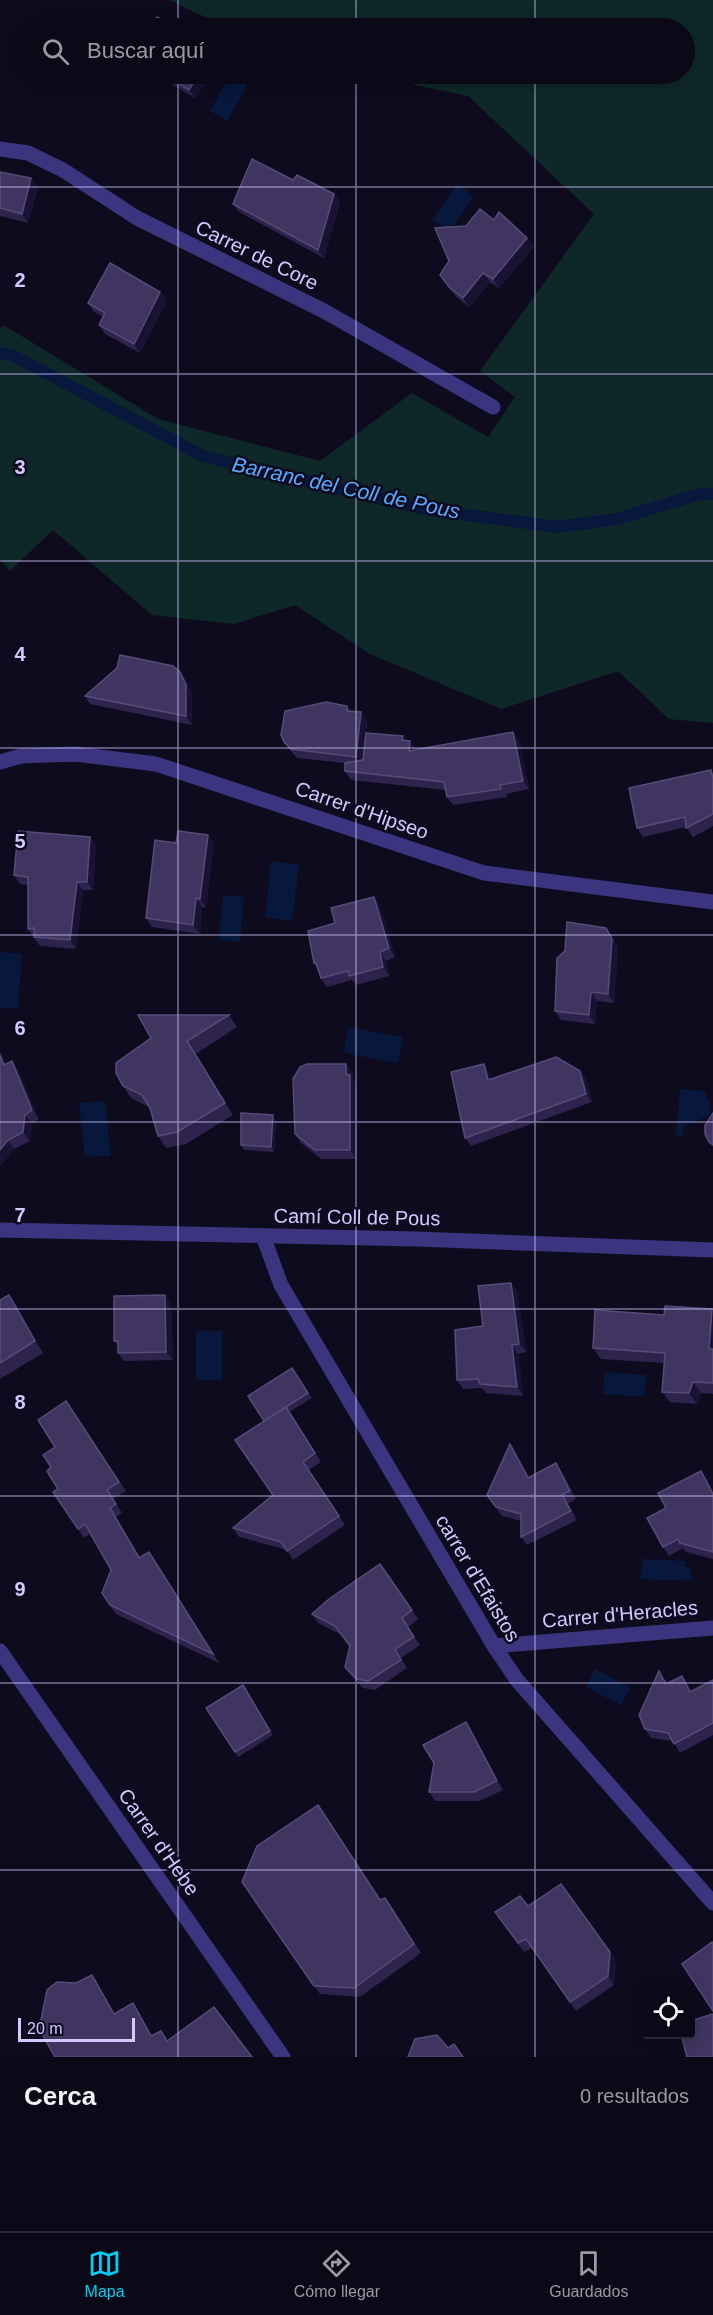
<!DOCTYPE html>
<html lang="es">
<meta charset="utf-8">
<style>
body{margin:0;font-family:Helvetica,sans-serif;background:#141120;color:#f1f3f6}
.controls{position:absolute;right:18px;bottom:18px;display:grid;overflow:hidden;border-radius:6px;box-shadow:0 3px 15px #0003}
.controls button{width:54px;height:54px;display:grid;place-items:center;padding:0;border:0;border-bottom:2px solid #2b2936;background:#0b0817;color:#f1f3f6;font:30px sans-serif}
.scale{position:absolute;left:18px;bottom:15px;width:117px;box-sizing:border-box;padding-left:6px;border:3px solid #d1c9ff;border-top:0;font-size:16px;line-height:21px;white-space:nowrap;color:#d1c9ff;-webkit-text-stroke:4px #0f0b1f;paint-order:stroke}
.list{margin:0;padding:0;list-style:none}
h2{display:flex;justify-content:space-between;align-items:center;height:78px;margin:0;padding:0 24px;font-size:26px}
h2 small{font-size:20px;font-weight:400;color:#9a9aa1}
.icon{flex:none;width:33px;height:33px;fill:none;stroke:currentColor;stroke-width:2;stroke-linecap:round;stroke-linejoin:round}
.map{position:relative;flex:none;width:713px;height:2057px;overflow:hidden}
.search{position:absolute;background:#0b0817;box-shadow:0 3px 15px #0003;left:18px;right:18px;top:18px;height:66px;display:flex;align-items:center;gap:15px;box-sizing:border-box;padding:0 21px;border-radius:33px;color:#9a9aa1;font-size:22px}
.sheet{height:174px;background:#0b0817}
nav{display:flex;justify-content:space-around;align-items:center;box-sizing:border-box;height:84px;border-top:2px solid #2b2936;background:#0b0817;font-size:16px;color:#9a9aa1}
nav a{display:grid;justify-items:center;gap:3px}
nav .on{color:#00d1f4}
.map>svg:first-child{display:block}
.green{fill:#0e2829}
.water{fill:#07183c}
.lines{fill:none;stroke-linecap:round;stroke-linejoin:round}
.stream{stroke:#07183c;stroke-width:12}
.street{stroke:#3b357f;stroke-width:15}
.wall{fill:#2d234d}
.shaded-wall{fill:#1a1233}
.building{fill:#3f3560;stroke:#564c79;stroke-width:1.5}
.grid{fill:none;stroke:#d1c9ff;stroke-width:1.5;stroke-opacity:0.55}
.labels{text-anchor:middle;stroke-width:5;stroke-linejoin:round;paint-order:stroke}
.street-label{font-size:20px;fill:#d1c9ff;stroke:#0f0b1f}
.water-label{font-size:21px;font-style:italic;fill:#57aaff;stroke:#0f0b1f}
.grid-label{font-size:20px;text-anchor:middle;font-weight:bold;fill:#d1c9ff;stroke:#0f0b1f;stroke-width:5;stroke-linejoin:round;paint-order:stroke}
</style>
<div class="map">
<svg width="713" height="2057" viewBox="0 0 713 2057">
<rect width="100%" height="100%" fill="#0f0b1f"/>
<path class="green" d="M169 0H713V723L669 719 618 671 501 709 370 654 295 605 234 624 152 615 53 530 10 571 0 559V328L5 326 158 419 320 461 412 393 488 437 515 397 480 371 594 214 468 96 362 74H684V28H228Z"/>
<g class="water">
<path d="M230 75 247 85 227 121 210 111Z"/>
<path d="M458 184 474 197 449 232 432 219Z"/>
<path d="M271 861 299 865 292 921 265 917Z"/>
<path d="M223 895 244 897 240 942 219 940Z"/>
<path d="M0 952 22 954 18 1009 0 1008Z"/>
<path d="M348 1027 403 1037 398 1063 344 1053Z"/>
<path d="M680 1089 704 1091 710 1102 709 1116 684 1126 683 1136 676 1135Z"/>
<path d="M105 1101 111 1156 85 1157 79 1103Z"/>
<rect x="196" y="1331" width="26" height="49"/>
<path d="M605 1372 646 1375 644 1397 603 1394Z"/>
<path d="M642 1559 686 1561V1567L690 1569 692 1578 688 1581 641 1579Z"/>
<path d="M595 1669 631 1688 621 1705 586 1687Z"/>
</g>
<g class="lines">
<path class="stream" d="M0 353 12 355 203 456 423 509 557 527 617 519 700 494H713"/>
<g class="street">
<path d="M0 149 28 153 63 170 137 218 324 311 493 407"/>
<path d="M0 762 21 756 75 754 156 764 484 873 713 902"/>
<path d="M0 1230 416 1239 713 1250"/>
<path d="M263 1236 281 1285 494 1646 517 1680 713 1903"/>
<path d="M494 1646 713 1628"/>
<path d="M0 1651 283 2057"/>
</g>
</g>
<g class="wall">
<path d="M154 74H211L195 98Z"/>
<path d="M0 172 38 187 28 223 0 216Z"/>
<path d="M334 194 340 202 324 258 239 212 233 204Z"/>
<path d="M494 220 534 247 499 288 490 282 469 307 456 297 440 275 449 261 466 226Z"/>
<path d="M160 292 167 300 140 353 105 334 99 325 103 317 94 312 88 303Z"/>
<path d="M180 672 186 680 192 693V725L90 704 85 696Z"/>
<path d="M347 706 351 711 367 721 366 733 410 741 416 750 519 741 529 789 506 794 507 797 453 805 447 797 445 790 351 780 345 771V763L297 758 290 750 284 742Z"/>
<path d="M713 773V826L693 837 686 827 643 837 637 828Z"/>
<path d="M90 837 96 846 93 890H83L76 949 40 946 28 929V885L20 884 14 875Z"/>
<path d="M176 843H214L206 908 202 907 200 934 152 927 146 918Z"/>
<path d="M374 897 380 906 395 957 386 961 389 976 356 985 352 980 327 987 321 978 318 969 314 963 335 923Z"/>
<path d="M612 937 618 947 614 1003 597 1001 595 1024 561 1020 555 1011Z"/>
<path d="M229 1015 237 1027 196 1054 233 1115 186 1144 166 1148 158 1136 149 1107 131 1098 123 1086 116 1073Z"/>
<path d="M0 1051 3 1056 6 1064 18 1070 39 1119 32 1123 30 1141 14 1149 0 1166Z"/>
<path d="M484 1064 489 1073 491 1079 580 1071 586 1079 592 1102 471 1146 465 1138Z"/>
<path d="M353 1073 352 1078 357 1083V1159H321L301 1143 295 1134Z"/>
<path d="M276 1120 274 1152 244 1150 241 1145Z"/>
<path d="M517 1291 526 1352 518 1354 523 1396 486 1393 482 1388 463 1389 457 1380 483 1326Z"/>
<path d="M9 1295 17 1307 43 1353 0 1379V1300Z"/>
<path d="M165 1295 171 1304 173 1360 124 1361 118 1353V1346L114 1341Z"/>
<path d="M713 1310V1394L701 1393 697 1404 670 1402 662 1392 664 1363 601 1359 593 1348 664 1315Z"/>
<path d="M292 1368 312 1398 289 1412 321 1462 309 1470 345 1525 293 1560 287 1550 239 1537 233 1528 273 1495 264 1421Z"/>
<path d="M66 1401 126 1491 113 1499 122 1513 116 1517 140 1557 149 1552 219 1663 116 1614 102 1593 111 1570 90 1534 84 1538 53 1492 58 1489 51 1467Z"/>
<path d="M510 1444 516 1453 529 1477 562 1472 576 1499 568 1504 577 1520 527 1545 521 1537V1521L502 1516 487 1495Z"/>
<path d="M707 1479 713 1491V1559L686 1552 683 1548 669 1556 663 1547 666 1508Z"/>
<path d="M380 1564 418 1619 408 1627 420 1645 401 1658 407 1668 375 1690 363 1688 351 1676 345 1667 350 1647 342 1635 318 1623 312 1614Z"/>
<path d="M665 1679 667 1684 688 1685 691 1692 713 1680V1735L680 1753 673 1741 651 1738 645 1729Z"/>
<path d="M243 1685 273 1735 238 1757 206 1708Z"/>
<path d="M466 1722 472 1731 503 1790 480 1801H435L429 1792Z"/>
<path d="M242 1882 381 1900 391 1906 421 1953 360 1997 320 1994Z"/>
<path d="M528 1906 610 1952 616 1961 614 1985 576 2011 532 1948 524 1952 495 1912Z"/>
</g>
<g class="shaded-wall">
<path d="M199 74H211L195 98 189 90Z"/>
<path d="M31 178 38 187 28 223 22 214Z"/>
<path d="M334 194 340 202 324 258 318 250Z"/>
<path d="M527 238 534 247 499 288 493 279Z"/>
<path d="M483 273 490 282 469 307 463 298Z"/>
<path d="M160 292 167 300 140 353 134 344Z"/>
<path d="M180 672 186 680 192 693V725L186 716Z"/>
<path d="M361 712 367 721 362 766 356 757Z"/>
<path d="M513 732 519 741 529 789 523 781Z"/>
<path d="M410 741 416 749 415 760 409 751Z"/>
<path d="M208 835 214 843 206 908 200 899Z"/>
<path d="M90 837 96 846 93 890 87 882Z"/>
<path d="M77 882 83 890 76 949 70 940Z"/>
<path d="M374 897 380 906 395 957 389 948Z"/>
<path d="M196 898 202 907 200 934 193 925Z"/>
<path d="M606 928 618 947 614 1003 608 994Z"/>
<path d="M380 952 386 961 389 976 383 967Z"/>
<path d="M591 992 597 1001 595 1024 589 1015Z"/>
<path d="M187 1041 196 1054 233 1115 225 1103Z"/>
<path d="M0 1051 3 1056 10 1074 4 1065 0 1055Z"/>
<path d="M12 1061 18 1070 39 1119 32 1110Z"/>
<path d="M346 1064 353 1073 352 1078 357 1083V1159L350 1150 346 1074Z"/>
<path d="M484 1064 489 1073 493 1088 488 1080Z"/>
<path d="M580 1071 586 1079 592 1102 586 1094Z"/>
<path d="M25 1115 32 1123 30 1141 23 1132Z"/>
<path d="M273 1115 276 1120 274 1152 271 1147Z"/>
<path d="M8 1140 14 1149 0 1166V1150Z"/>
<path d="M511 1283 517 1291 526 1352 519 1344Z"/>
<path d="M9 1295 17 1307 43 1353 35 1341Z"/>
<path d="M165 1295 171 1304 173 1360 166 1352Z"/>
<path d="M712 1309 713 1310V1354L709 1349Z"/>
<path d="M512 1345 518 1354 523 1396 517 1387Z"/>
<path d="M693 1382 701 1393 697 1404 689 1393Z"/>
<path d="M510 1444 516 1453 534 1487 528 1478Z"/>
<path d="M556 1463 562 1472 576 1499 570 1491Z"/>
<path d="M701 1471 707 1479 713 1491V1494Z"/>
<path d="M110 1508 116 1517 145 1567 139 1558Z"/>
<path d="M466 1722 472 1731 503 1790 497 1781Z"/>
<path d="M610 1952 616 1961 614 1985 608 1976Z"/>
<path d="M92 1975 97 1982 119 2022 114 2014Z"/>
<path d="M133 2003 138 2011 157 2044 151 2036Z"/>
</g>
<g class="building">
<path d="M157 17 177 28H149Z"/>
<path d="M163 74H199L189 90Z"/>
<path d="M252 159 293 180 297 175 334 194 318 250 233 204Z"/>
<path d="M0 172 31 178 22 214 0 208Z"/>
<path d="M480 209 494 220 499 212 527 238 493 279 483 273 463 298 450 288 440 275 449 261 435 228 466 226Z"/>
<path d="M110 263 160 292 134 344 99 325 105 313 88 303Z"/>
<path d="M120 655 173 666 180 672 186 685V716L85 696 117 668Z"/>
<path d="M326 702 347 706V711L361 712 356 757 291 749 284 742 281 735 285 711Z"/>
<path d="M513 732 523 781 500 785 501 789 447 797 444 782 345 771V763L363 760 366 733 403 736 402 740 410 741 409 751Z"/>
<path d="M711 770 713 778V814L686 828 685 817 637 828 629 788Z"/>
<path d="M18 831 90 837 87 882H77L70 940 34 937V928L28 929V877L14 875Z"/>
<path d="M178 831 208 835 200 899 196 898 193 925 146 918 155 840 176 843Z"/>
<path d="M374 897 389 948 380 952 383 967 349 976 348 971 321 978 316 963H314L308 931 335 923 331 908Z"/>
<path d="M567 922 606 928 612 939 608 994 591 992 589 1015 555 1011 557 958 565 951Z"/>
<path d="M138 1015H229L187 1041 225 1103 177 1132 158 1136 150 1108 142 1095 123 1086 116 1073V1063L151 1038Z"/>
<path d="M0 1055 4 1065 12 1061 32 1110 25 1115 23 1132 8 1140 0 1150Z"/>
<path d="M556 1057 580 1071 586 1094 465 1138 451 1072 484 1064 488 1080Z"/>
<path d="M307 1064H346V1074L350 1075V1150H315L295 1134 293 1079 300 1067Z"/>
<path d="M241 1113 273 1115 271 1147 241 1145Z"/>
<path d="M713 1113V1145L709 1142 705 1134V1125Z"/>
<path d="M511 1283 519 1344 512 1345 517 1387 480 1384 478 1379 457 1380 455 1330 483 1326 478 1286Z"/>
<path d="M9 1295 35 1341 0 1363V1300Z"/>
<path d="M165 1295 166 1352 118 1353V1341H114V1296Z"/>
<path d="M665 1306 712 1309 709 1349H713V1383L693 1382 689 1393 662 1392 665 1353 593 1348 595 1310 664 1315Z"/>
<path d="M292 1368 308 1393 264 1421 248 1396Z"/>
<path d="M66 1401 119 1482 107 1490 116 1504 110 1508 139 1558 149 1552 213 1654 110 1605 102 1593 111 1570 85 1524 78 1529 53 1492 58 1489 47 1471 51 1467 43 1455 55 1447 38 1420Z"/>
<path d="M286 1407 315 1453 303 1462 339 1516 287 1551 281 1542 233 1528 273 1495 235 1440Z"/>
<path d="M510 1444 528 1478 556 1463 570 1491 562 1495 571 1511 521 1537V1514L496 1507 487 1495Z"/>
<path d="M701 1471 713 1494V1552L680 1543 678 1539 663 1547 647 1518 666 1508 658 1493Z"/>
<path d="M380 1564 412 1610 402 1618 414 1637 395 1649 401 1660 368 1681 357 1679 345 1667 350 1646 335 1626 312 1614 329 1599Z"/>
<path d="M659 1671 666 1684 682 1676 690 1692 713 1680V1723L674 1744 668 1733 645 1729 639 1715Z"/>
<path d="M243 1685 270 1731 235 1752 206 1708Z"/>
<path d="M466 1722 497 1781 474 1792H429L434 1763 423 1745Z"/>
<path d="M318 1805 380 1900 385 1898 414 1944 354 1988 314 1986 242 1882 257 1846Z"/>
<path d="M561 1884 610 1952 608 1976 570 2002 526 1939 518 1943 495 1912 520 1896 528 1906Z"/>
<path d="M712 1942 713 1945V2011L682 1964Z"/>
<path d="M92 1975 114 2014 133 2003 151 2036 161 2031 167 2041 214 2007 252 2057H55L42 2034 40 2025 47 1990 57 1982 76 1983Z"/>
<path d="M713 2014V2057H687L681 2034H690V2021Z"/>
<path d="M437 2035 448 2048 454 2044 463 2057H408L415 2039Z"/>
</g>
<path class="grid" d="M178 0V28M356 0V28M535 0V28M178 74V2057M356 74V2057M535 74V2057M0 187H713M0 374H713M0 561H713M0 748H713M0 935H713M0 1122H713M0 1309H713M0 1496H713M0 1683H713M0 1870H713"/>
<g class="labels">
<g class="street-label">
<text transform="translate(257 255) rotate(26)" y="7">Carrer de Core</text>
<text transform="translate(362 810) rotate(19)" y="7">Carrer d'Hipseo</text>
<text transform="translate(357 1217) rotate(1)" y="7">Camí Coll de Pous</text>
<text transform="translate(478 1578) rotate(59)" y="7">carrer d'Efaistos</text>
<text transform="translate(620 1614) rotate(-5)" y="7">Carrer d'Heracles</text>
<text transform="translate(159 1842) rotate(55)" y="7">Carrer d'Hebe</text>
</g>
<g class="water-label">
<text transform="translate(346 488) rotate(12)" y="7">Barranc del Coll de Pous</text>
</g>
</g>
<g class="grid-label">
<text x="20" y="287">2</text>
<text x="20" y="474">3</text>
<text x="20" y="661">4</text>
<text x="20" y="848">5</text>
<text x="20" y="1035">6</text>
<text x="20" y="1222">7</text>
<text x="20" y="1409">8</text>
<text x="20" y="1596">9</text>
</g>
</svg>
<div class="controls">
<button><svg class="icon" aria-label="locate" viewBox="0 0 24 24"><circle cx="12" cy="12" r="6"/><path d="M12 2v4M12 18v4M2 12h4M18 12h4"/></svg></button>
</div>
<div class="scale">20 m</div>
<div class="search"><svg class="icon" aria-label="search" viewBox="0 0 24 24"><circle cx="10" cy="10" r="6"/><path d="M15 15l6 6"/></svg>Buscar aquí</div>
</div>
<section class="sheet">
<h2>Cerca<small>0 resultados</small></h2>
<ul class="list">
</ul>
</section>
<nav>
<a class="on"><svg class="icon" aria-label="map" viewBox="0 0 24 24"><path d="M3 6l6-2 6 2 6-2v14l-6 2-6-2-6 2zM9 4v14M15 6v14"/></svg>Mapa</a>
<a><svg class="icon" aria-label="directions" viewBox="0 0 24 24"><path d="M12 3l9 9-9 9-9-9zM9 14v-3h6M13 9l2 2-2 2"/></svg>Cómo llegar</a>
<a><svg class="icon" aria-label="saved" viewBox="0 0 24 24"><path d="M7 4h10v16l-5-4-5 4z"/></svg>Guardados</a>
</nav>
